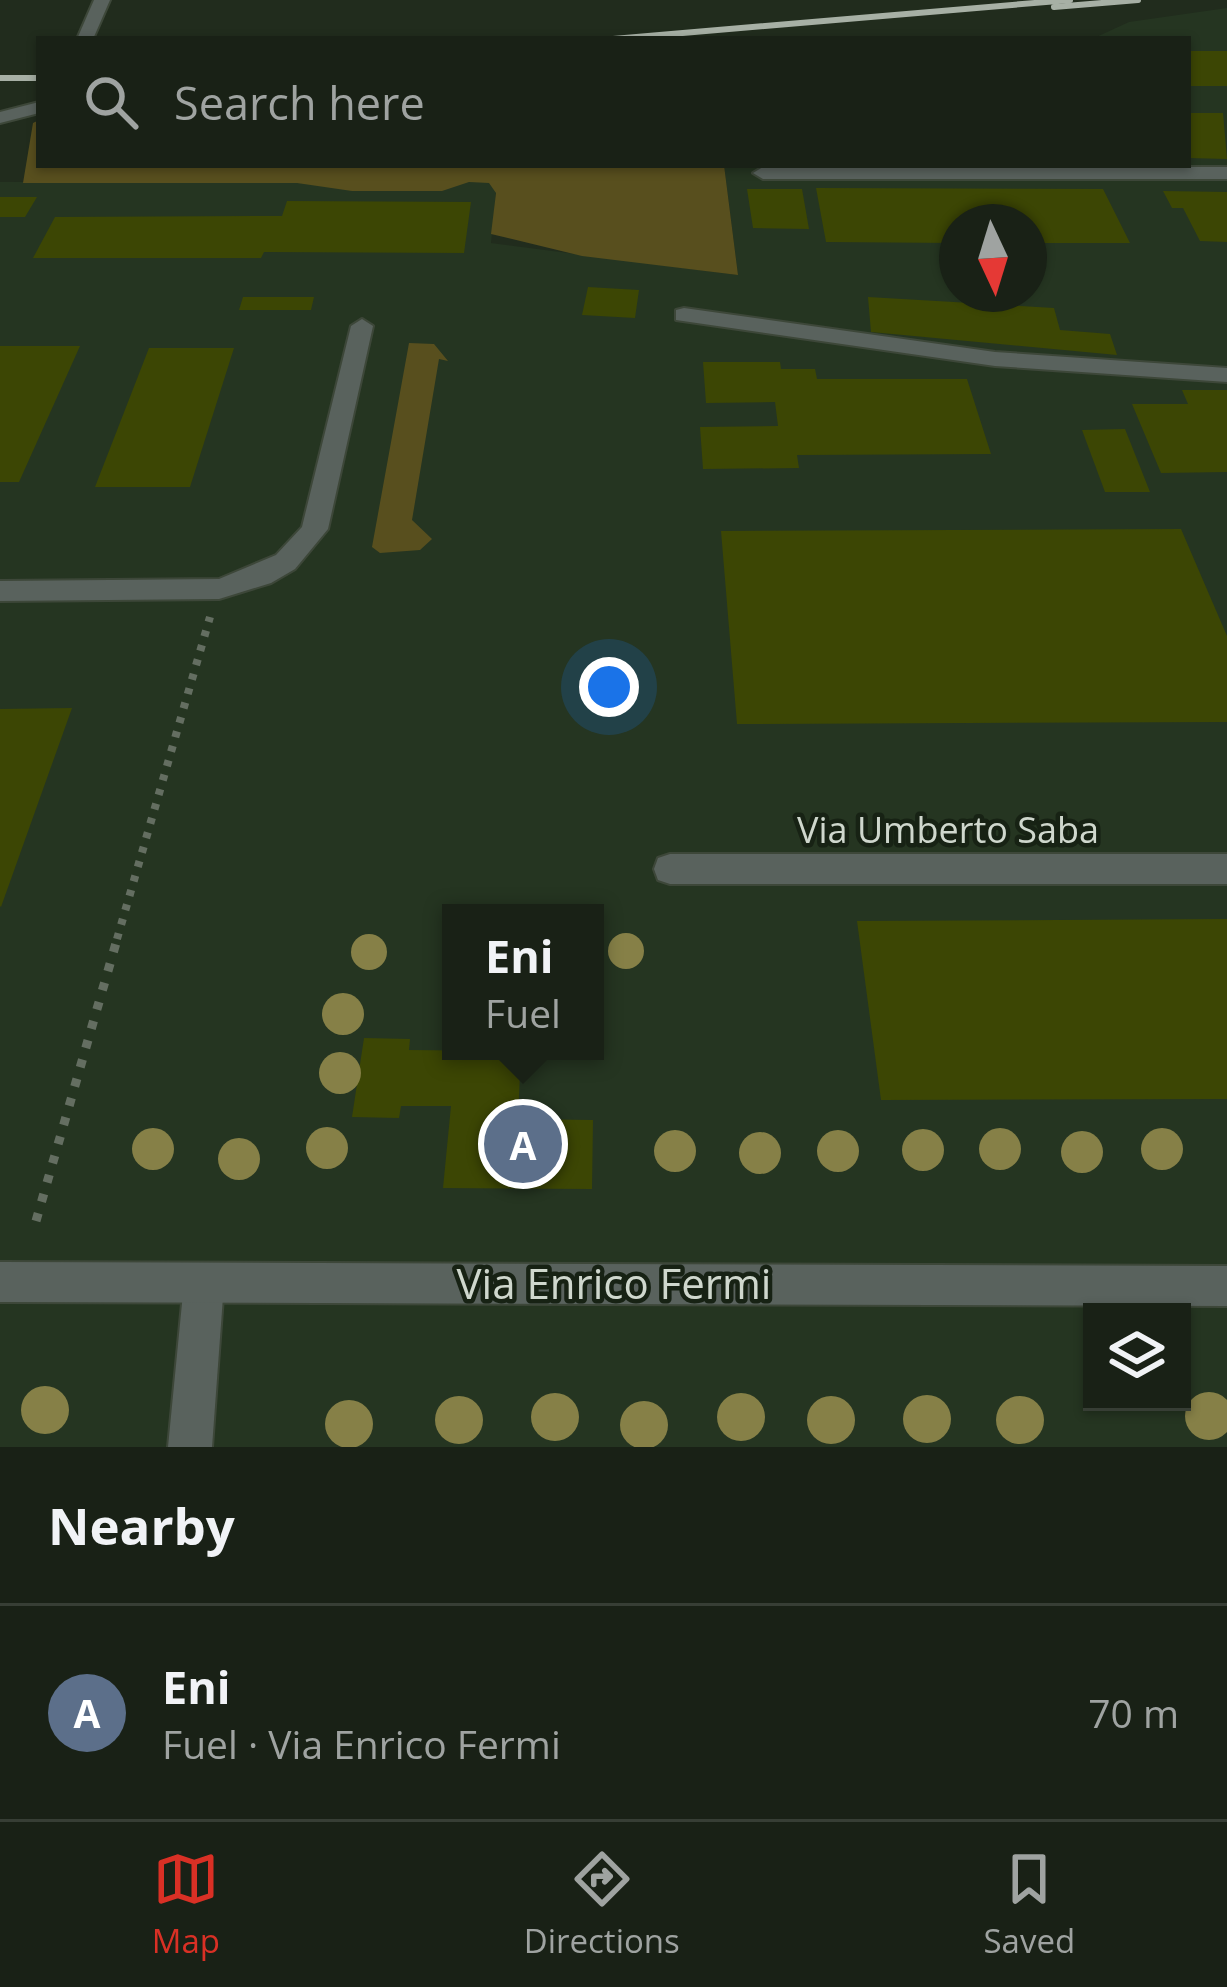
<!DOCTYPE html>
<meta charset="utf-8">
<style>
body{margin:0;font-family:"Open Sans",sans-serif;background:#262e23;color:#f1f3f6}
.controls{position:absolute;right:36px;bottom:36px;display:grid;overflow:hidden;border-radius:0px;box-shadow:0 3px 9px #0004}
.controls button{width:108px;height:108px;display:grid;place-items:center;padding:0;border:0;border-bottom:3px solid #373e35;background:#192116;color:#f1f3f6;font:60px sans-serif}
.compass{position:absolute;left:939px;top:204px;width:108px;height:108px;border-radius:50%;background:#192116;box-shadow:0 3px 9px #0004;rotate:176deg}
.you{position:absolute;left:609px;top:687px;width:42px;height:42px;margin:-30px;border:9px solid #fff;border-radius:50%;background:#1a73e8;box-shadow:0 0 0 18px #1a73e833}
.badge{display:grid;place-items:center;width:78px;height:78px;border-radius:50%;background:#d93025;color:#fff;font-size:39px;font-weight:700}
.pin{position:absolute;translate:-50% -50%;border:6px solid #fff;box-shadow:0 3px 12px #0006}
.popup{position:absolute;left:442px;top:904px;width:162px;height:156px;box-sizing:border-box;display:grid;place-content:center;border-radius:0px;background:#192116;filter:drop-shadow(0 3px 9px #0005);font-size:39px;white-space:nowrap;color:#9fa3a1}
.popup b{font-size:45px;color:#f1f3f6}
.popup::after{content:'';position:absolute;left:50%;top:100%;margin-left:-24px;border:24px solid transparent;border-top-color:#192116}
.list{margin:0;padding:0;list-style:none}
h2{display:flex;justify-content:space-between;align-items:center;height:156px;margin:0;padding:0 48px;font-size:51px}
h2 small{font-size:39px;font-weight:400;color:#9fa3a1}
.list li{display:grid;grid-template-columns:78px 1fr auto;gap:36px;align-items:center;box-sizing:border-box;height:216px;padding:0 48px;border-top:3px solid #373e35}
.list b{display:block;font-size:45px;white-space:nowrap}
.list p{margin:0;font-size:39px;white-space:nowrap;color:#9fa3a1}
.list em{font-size:39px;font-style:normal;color:#9fa3a1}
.icon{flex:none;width:66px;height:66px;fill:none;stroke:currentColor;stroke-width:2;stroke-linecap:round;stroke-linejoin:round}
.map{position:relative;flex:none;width:1227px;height:1447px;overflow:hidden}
.search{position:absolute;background:#192116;box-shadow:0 3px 9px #0004;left:36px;right:36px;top:36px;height:132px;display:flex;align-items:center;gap:30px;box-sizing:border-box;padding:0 42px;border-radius:0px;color:#9fa3a1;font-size:45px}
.sheet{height:372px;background:#192116}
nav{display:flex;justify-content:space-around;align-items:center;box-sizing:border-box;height:168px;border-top:3px solid #373e35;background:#192116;font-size:33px;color:#9fa3a1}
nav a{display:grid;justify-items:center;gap:6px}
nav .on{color:#d93025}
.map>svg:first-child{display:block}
.built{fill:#253521;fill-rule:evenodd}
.green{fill:#584f1e}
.building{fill:#3c4604}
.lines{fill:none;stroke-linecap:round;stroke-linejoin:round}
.minor-casing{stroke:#3d4739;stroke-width:4}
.tertiary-casing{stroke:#3d4739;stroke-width:4}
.path-far1{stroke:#646e61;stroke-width:8;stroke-dasharray:6 9;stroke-linecap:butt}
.path{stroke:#646e61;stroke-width:9;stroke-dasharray:8 12;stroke-linecap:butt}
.minor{fill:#59625d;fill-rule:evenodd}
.tertiary{fill:#59625d;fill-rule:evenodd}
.rail{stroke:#a7b0a5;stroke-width:6}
.tree{fill:#868047}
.labels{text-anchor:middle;stroke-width:9;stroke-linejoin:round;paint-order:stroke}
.street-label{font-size:36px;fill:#cfd7cd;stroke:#172214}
.near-street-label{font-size:42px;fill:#cfd7cd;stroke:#172214}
</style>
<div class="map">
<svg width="1227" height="1447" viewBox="0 0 1227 1447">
<rect width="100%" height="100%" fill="#212c1d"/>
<path class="built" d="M1227 8V1447H0V182L497 181 491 243 738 275 724 165H1188V39H1092L1129 22ZM957 222H1029V294H957ZM451 913H595V1051H451ZM1092 1312H1182V1402H1092Z"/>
<g class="green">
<path d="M39 120V165H724L738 275 582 256 491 234 496 193 489 183 469 182 442 191H352L297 183H23L33 123Z"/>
<path d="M409 343 434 344 448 361 439 359 412 520 432 539 420 550 380 553 372 547Z"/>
</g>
<g class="building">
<rect x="1188" y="51" width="39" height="35"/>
<path d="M1188 113H1223L1227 159 1188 158Z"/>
<path d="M816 188 1103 189 1130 243H1029V222H957V243L826 242Z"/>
<path d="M747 189H802L809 229 753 228Z"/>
<path d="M1163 191 1227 192V242L1200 241 1183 208H1172Z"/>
<path d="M0 197H37L25 217H0Z"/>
<path d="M287 201 471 202 464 253 264 252 261 258H33L55 217 282 216Z"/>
<path d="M588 287 639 290 635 318 582 315Z"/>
<path d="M243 297H314L311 310H239Z"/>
<path d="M868 297 1054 308 1060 330 1110 334 1117 355 871 332Z"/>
<path d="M0 346H80L19 482H0Z"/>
<path d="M149 348H234L190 487H95Z"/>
<path d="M703 362H780L781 369H815L817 379H967L991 454 797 455 799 468 703 469 700 427 778 426 775 402 706 403Z"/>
<path d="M1182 390H1227V472L1161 473 1132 404H1188Z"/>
<path d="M1125 429 1150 492H1105L1082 430Z"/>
<path d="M1181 529 1227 636V722L737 724 721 531Z"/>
<path d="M72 708 1 907 0 906V709Z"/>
<path d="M1227 919V1099L881 1100 857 921Z"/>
<path d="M364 1038 410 1039 409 1050 521 1051 518 1119 593 1120 592 1189 443 1188 451 1106H401L399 1118 352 1117Z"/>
</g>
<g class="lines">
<defs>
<g id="minor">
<path d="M94 0H110L93 39H77Z"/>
<path d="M39 102V113L0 123V112Z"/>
<path d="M1227 167V179H763L753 173 763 167Z"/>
<path d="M684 308 995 352 1227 368V382L995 366 676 320V310Z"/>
<path d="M362 319 373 326 328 529 295 569 271 583 219 599 0 601V581L219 579 276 555 302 527 351 326Z"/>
<path d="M670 854H1227V884H670L658 880 654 869 658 858Z"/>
<path d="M204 1263 218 1269 224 1283 212 1447H168L184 1283 190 1269Z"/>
</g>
<path id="tertiary" d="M0 1262 1227 1266V1306L0 1302Z"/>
</defs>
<use href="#minor" class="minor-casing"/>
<use href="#tertiary" class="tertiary-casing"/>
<path class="path-far1" d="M117 939 210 617"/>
<path class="path" d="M36 1221 118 936"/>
<use href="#minor" class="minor"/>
<use href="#tertiary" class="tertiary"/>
<g class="rail">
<path d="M1054 7 1138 0"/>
<path d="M613 39 1070 0"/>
<path d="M0 78H39"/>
</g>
</g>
<g class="tree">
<circle cx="626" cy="951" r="18"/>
<circle cx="369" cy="952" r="18"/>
<circle cx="343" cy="1014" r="21"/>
<circle cx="340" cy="1073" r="21"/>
<circle cx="327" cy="1148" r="21"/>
<circle cx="153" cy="1149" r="21"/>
<circle cx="1000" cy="1149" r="21"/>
<circle cx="1162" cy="1149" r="21"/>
<circle cx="923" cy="1150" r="21"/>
<circle cx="675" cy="1151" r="21"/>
<circle cx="838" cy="1151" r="21"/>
<circle cx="1082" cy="1152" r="21"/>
<circle cx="760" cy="1153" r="21"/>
<circle cx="239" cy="1159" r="21"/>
<circle cx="45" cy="1410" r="24"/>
<circle cx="1209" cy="1416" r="24"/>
<circle cx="555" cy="1417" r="24"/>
<circle cx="741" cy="1417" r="24"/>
<circle cx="927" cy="1419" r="24"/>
<circle cx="459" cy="1420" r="24"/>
<circle cx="831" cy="1420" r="24"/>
<circle cx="1020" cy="1420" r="24"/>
<circle cx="349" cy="1424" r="24"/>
<circle cx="644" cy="1425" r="24"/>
</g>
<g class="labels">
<g class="street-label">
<text x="948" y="843">Via Umberto Saba</text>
</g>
<g class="near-street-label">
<text x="614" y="1299">Via Enrico Fermi</text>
</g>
</g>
</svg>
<div class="controls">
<button><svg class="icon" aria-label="layers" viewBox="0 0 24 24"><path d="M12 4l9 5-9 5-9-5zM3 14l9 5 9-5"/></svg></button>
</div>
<svg class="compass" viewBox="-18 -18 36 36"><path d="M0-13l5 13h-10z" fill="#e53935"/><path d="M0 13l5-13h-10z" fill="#9fa3a1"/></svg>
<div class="you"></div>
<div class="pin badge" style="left:523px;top:1144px;background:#5c6f8a">A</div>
<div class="popup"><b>Eni</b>Fuel</div>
<div class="search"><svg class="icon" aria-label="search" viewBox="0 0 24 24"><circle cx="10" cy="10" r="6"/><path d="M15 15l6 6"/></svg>Search here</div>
</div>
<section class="sheet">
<h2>Nearby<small></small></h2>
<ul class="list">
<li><span class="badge" style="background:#5c6f8a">A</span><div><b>Eni</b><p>Fuel · Via Enrico Fermi</p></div><em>70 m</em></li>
</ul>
</section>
<nav>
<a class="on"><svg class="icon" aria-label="map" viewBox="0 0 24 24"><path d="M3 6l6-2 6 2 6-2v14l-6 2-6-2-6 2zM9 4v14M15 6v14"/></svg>Map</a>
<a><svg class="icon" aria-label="directions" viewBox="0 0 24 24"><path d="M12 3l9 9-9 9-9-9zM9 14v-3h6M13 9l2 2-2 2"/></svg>Directions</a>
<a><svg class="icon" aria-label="saved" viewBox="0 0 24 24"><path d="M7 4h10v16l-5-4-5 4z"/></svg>Saved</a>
</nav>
